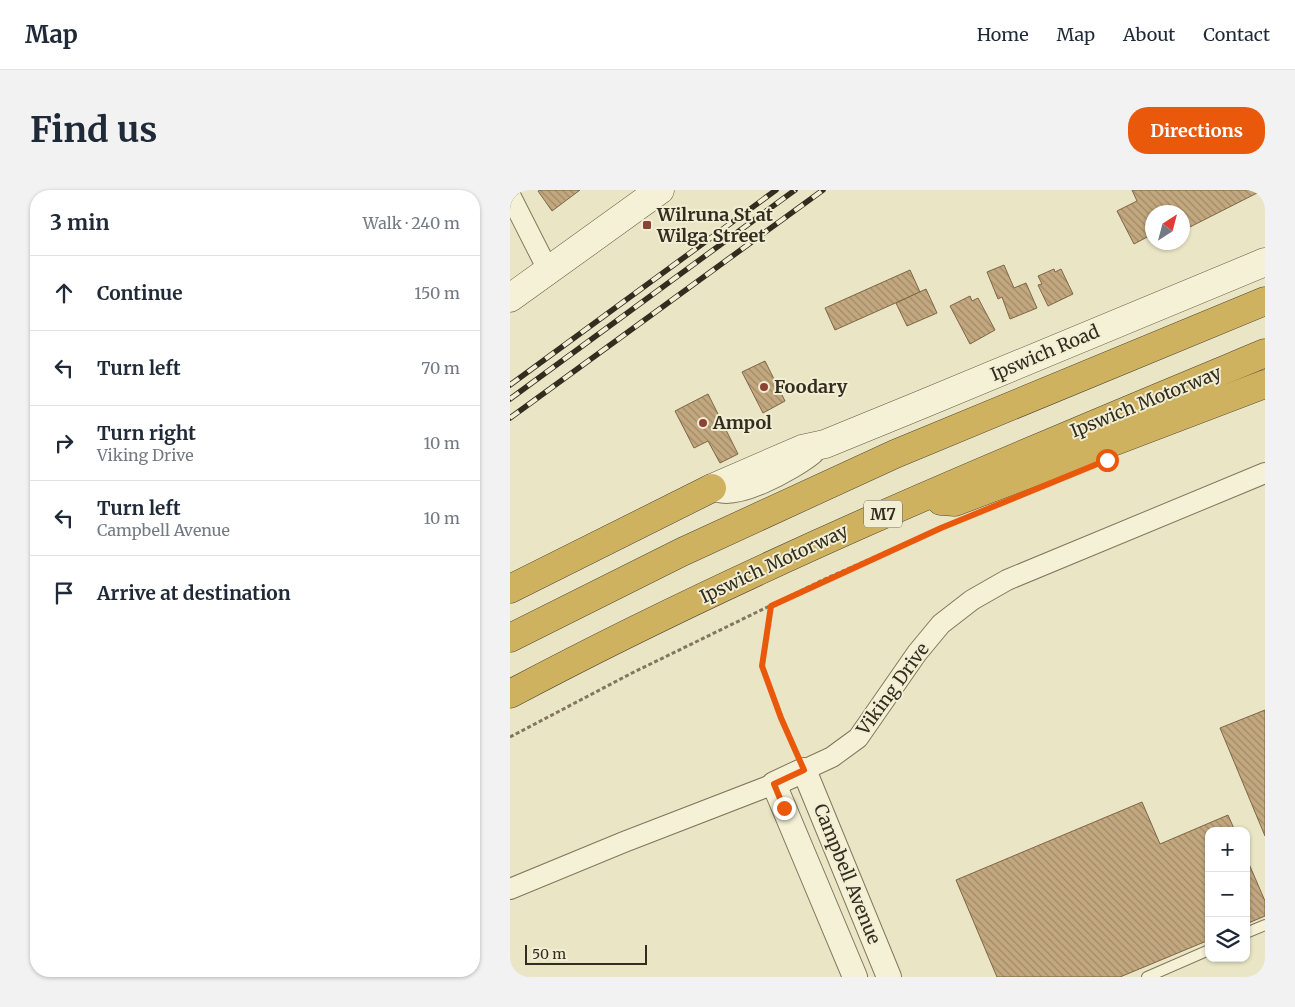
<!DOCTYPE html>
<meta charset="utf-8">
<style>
body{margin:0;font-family:Merriweather,serif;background:#f2f2f3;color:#1f2937}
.controls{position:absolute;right:15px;bottom:15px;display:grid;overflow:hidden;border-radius:10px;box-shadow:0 1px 4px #0004}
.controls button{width:45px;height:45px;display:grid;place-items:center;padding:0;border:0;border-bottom:1px solid #e0e1e3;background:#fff;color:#1f2937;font:25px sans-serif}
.compass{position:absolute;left:635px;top:15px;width:45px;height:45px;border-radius:50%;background:#fff;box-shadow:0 1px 4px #0004;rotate:36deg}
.scale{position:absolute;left:15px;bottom:12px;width:122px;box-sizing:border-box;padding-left:5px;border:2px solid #332d1f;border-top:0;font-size:14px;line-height:18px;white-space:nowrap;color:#332d1f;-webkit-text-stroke:4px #f1eed4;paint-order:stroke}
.stop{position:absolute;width:15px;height:15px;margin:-11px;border:4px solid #ea580c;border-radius:50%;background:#fff}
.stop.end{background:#ea580c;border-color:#fff;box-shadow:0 1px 5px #0008}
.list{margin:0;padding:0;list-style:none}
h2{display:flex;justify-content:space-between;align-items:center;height:65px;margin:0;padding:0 20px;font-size:21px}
h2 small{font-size:16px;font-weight:400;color:#747a83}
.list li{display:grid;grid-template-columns:32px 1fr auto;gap:15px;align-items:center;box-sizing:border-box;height:75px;padding:0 20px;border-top:1px solid #e0e1e3}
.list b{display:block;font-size:19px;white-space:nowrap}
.list p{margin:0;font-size:16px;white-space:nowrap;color:#747a83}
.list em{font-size:16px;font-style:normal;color:#747a83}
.icon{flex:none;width:28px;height:28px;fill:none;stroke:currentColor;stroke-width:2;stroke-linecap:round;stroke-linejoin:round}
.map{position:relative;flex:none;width:755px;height:787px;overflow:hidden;border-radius:20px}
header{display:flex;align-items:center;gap:30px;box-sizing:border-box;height:70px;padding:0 25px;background:#fff;border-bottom:1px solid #e0e1e3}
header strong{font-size:24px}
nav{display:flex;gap:28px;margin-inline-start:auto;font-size:18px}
.intro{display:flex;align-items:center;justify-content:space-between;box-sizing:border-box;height:120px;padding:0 30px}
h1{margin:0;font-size:35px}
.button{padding:12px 22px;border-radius:20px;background:#ea580c;color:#fff;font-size:18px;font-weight:700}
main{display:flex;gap:30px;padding:0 30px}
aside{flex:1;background:#fff;border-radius:20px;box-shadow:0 1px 4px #0004}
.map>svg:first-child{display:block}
.building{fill:url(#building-back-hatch);stroke:#7e6646}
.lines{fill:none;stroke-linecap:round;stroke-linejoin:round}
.service-casing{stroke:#82775d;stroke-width:12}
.minor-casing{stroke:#82775d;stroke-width:22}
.tertiary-casing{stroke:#82775d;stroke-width:26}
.secondary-casing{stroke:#645840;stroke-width:29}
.motorway-casing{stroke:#504531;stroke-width:29}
.path{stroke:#82775d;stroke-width:3;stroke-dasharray:4 2.5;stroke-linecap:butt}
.service{stroke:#f5f1d7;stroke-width:10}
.minor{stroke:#f5f1d7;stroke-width:20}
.tertiary{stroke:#f5f1d7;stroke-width:24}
.secondary{stroke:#f5f1d7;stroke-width:28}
.motorway{stroke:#cfb25f;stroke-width:28}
.rail-casing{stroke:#332d1f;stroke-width:5.5}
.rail{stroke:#f1eed4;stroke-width:4;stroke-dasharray:11;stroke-linecap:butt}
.route{stroke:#ea580c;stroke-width:6}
.poi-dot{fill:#8a4334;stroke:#f1eed4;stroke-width:2}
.labels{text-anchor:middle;stroke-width:4;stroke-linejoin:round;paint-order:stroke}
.shield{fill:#f1eed4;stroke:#6c6755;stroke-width:1}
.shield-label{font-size:16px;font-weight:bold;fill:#332d1f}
.poi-label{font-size:18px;font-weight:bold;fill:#332d1f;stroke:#f1eed4;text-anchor:start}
.street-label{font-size:18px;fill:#332d1f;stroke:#f1eed4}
</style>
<header>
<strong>Map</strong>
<nav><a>Home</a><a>Map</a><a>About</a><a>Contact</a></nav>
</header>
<div class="intro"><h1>Find us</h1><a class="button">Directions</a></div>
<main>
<aside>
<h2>3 min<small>Walk · 240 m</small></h2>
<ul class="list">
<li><svg class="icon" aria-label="ahead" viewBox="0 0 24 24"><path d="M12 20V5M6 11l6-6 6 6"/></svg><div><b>Continue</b></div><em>150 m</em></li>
<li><svg class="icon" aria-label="left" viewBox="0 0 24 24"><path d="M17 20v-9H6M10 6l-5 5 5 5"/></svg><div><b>Turn left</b></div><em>70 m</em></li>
<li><svg class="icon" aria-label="right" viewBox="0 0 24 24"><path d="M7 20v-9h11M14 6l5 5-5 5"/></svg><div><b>Turn right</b><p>Viking Drive</p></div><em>10 m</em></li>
<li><svg class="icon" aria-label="left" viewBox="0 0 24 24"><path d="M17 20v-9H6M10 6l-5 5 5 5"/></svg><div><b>Turn left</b><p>Campbell Avenue</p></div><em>10 m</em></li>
<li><svg class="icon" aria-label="arrive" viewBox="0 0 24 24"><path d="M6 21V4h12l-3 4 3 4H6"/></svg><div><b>Arrive at destination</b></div></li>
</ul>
</aside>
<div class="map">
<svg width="755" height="787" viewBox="0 0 755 787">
<defs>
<pattern id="building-back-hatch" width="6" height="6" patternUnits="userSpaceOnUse" patternTransform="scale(1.25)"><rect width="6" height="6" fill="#c3a87f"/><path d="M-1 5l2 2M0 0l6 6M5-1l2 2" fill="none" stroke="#9f8967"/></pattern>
</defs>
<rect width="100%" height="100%" fill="#e9e5c5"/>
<g class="building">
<path d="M30 0H70L42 21 28 1Z"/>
<path d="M622 0H753L672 41V22H642V52H650L644 55 639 46 624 54 607 21 627 11Z"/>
<path d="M494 75 504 98 516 93 527 118 500 129 492 107 488 109 477 82Z"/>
<path d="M544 79 545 82 551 79 563 104 538 116 528 95 532 94 528 86Z"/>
<path d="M400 80 410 102 325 140 315 118Z"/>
<path d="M416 99 427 123 397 136 386 113Z"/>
<path d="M460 106 462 111 468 108 485 140 460 154 440 116Z"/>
<path d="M255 171 275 211 253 223 232 182Z"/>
<path d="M198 204 228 264 210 273 198 251 184 258 165 221Z"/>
<path d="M755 520V646L710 538Z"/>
<path d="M632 612 650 654 718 625 725 641H699V750L610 787H487L446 690Z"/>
<path d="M736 667 755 711V726L736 734Z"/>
</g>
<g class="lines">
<defs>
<g id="service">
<path d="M736 743 755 735"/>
<path d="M637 787 699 760"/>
</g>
<g id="minor">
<path d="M0 5 38 80"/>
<path d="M203 299C222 315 286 278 303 264"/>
<path d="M294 580 322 567 348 548 407 463 431 434 462 410 497 390 755 283"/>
<path d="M0 699 114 652 264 594"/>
</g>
<path id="tertiary" d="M345 787 264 594 294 580 379 787"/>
<g id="secondary">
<path d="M0 108 150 0"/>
<path d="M202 298 292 259 315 254 408 216 755 72"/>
</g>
<g id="motorway">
<path d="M431 311 445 312 755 194"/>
<path d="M0 399 202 298"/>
<path d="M0 448 172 362 385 264 755 111"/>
<path d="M0 504C244 374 500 269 755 163"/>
</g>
</defs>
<use href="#service" class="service-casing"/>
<use href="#minor" class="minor-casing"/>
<use href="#tertiary" class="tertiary-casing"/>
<use href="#secondary" class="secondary-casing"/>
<use href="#motorway" class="motorway-casing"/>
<g class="path">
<path d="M261 416 252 476 286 563"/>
<path d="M0 547 122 483 317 388 440 334"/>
</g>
<use href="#service" class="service"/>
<use href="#minor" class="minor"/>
<use href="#tertiary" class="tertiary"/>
<use href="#secondary" class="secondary"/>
<use href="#motorway" class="motorway"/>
<defs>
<g id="rail">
<path d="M0 195 266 0"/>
<path d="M0 209 285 0"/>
<path d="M0 228 313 0"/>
</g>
</defs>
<use href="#rail" class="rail-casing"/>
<use href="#rail" class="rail"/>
</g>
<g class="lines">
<path class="route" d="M274 618 264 594 294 580 271 528 252 476 261 416 431 338 597 270"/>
</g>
<g class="poi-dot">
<rect x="132" y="30" width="10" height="10" rx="2.5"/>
<circle cx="254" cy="197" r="5"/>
<circle cx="193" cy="233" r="5"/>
</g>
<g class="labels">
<rect class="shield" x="354" y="310.5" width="38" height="27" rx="4"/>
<g class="shield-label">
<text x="373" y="330">M7</text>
</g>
<g class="poi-label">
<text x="147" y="31">Wilruna St at<tspan x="147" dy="21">Wilga Street</tspan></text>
<text x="264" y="203">Foodary</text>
<text x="203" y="239">Ampol</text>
</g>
<g class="street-label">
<text transform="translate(535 163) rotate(-23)" y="6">Ipswich Road</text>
<text transform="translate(636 212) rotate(-22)" y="6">Ipswich Motorway</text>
<text transform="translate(264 374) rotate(-25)" y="6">Ipswich Motorway</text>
<text transform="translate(383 499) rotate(-54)" y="6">Viking Drive</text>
<text transform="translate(337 684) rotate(68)" y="6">Campbell Avenue</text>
</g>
</g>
</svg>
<div class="controls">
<button>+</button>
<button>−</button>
<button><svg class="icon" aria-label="layers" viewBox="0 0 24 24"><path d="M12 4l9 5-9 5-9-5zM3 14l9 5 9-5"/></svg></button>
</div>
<svg class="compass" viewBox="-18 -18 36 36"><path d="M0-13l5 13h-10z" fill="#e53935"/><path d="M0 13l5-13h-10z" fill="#747a83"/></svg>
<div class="scale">50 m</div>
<div class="stop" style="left:597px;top:270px"></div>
<div class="stop end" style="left:274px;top:618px"></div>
</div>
</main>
